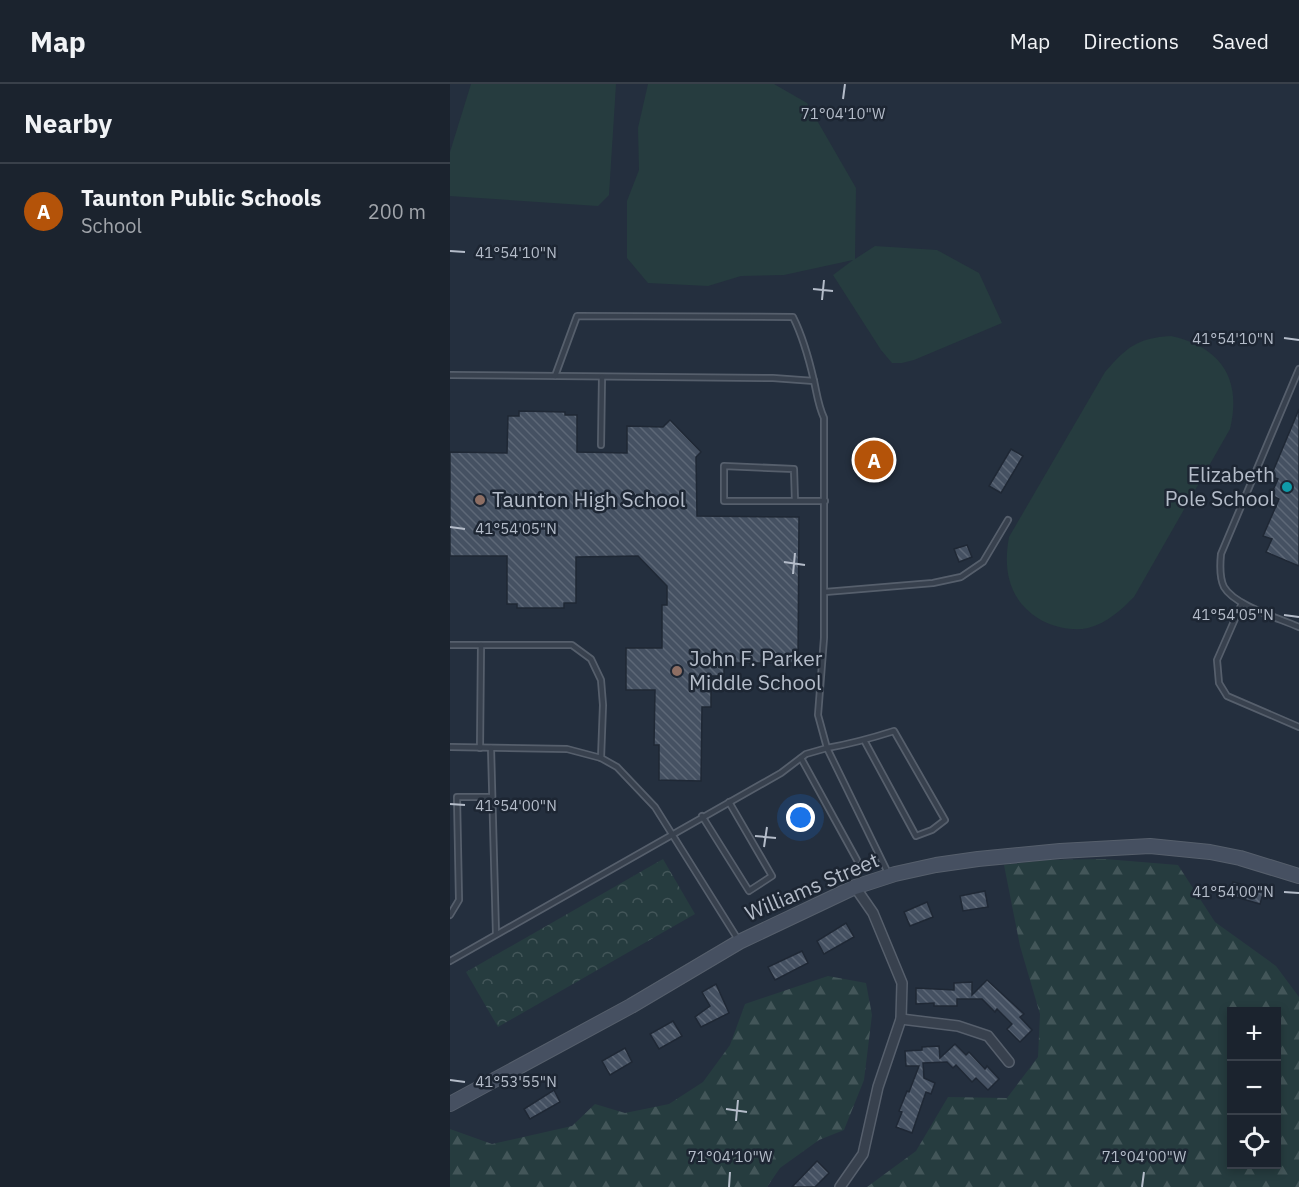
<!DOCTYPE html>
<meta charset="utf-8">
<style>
body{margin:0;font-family:"IBM Plex Sans",sans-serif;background:#282f3a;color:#f1f3f6}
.controls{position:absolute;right:18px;bottom:18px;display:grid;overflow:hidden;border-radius:0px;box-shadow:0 3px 9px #0003}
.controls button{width:54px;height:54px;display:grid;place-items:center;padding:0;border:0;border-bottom:2px solid #39404a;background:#1b232e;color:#f1f3f6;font:30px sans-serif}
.you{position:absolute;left:351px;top:734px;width:21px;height:21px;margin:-15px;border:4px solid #fff;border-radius:50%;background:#1a73e8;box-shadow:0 0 0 9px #1a73e833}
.badge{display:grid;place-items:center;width:39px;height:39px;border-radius:50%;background:#b45309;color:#fff;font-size:20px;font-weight:700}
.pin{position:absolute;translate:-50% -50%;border:3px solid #fff;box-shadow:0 2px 6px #0006}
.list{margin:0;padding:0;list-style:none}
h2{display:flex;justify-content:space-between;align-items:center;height:78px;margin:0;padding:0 24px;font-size:26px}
h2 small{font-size:20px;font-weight:400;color:#a0a4aa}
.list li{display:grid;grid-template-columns:39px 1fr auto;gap:18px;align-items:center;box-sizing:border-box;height:96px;padding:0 24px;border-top:2px solid #39404a}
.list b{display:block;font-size:22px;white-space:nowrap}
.list p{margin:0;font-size:20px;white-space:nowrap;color:#a0a4aa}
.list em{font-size:20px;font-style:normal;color:#a0a4aa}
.icon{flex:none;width:33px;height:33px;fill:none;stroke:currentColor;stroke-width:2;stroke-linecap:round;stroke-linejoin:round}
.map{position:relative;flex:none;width:849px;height:1103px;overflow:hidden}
header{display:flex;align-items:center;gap:36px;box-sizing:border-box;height:84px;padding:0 30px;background:#1b232e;border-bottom:2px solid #39404a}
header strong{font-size:28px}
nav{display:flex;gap:33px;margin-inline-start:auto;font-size:21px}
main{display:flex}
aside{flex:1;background:#1b232e}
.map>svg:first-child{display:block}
.green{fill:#263c3f}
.forest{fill:url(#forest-firs);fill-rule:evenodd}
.park{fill:url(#park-crowns)}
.building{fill:url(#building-back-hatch);stroke:#1f2835;stroke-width:1.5}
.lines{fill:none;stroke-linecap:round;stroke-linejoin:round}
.lane-casing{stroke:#565f6c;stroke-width:8}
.street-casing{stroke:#565f6c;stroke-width:12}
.secondary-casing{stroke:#565f6c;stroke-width:16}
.lane{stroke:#38414e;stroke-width:4.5}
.street{stroke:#38414e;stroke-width:9}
.secondary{stroke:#465061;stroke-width:14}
.ticks{fill:none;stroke:#b4bcc9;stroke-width:2}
.culture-dot{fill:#0f9aa8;stroke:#1d2633;stroke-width:2}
.education-dot{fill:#8d6e63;stroke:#1d2633;stroke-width:2}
.labels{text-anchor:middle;stroke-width:5;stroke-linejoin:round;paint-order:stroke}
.poi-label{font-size:21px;fill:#b4bcc9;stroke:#1d2633;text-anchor:start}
.street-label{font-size:21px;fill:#b4bcc9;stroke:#1d2633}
.ticks-label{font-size:15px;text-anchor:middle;fill:#b4bcc9;stroke:#1d2633;stroke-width:5;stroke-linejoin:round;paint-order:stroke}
</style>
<header>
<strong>Map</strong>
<nav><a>Map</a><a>Directions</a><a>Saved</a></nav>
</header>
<main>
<aside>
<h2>Nearby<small></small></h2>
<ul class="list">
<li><span class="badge">A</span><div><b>Taunton Public Schools</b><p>School</p></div><em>200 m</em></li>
</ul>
</aside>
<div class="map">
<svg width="849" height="1103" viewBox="0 0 849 1103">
<defs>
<pattern id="forest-firs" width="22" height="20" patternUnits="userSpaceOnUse" patternTransform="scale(1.5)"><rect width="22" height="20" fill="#263c3f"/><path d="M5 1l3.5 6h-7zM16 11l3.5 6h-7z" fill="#435659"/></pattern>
<pattern id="park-crowns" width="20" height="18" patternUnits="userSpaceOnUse" patternTransform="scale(1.5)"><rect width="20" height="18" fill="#263c3f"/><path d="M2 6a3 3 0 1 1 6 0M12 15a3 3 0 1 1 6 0" fill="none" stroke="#435659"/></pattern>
<pattern id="building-back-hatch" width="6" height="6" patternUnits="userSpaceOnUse" patternTransform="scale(1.5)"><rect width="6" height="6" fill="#455162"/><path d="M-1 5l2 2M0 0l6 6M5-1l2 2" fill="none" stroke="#5d6877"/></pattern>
</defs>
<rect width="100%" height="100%" fill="#242f3e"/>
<g class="green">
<path d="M21 0H166L159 111 148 122 0 112V68Z"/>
<path d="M198 0H324L357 19 406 104 405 175 425 162 487 166 529 189 552 239 464 276 452 279H442L431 266 383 191 403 176 334 191 291 192 258 202 198 199 177 174V117L189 86 188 44Z"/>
<path d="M721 252C771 263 792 295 780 345L684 513C671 526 657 539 638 544 625 547 609 544 597 539 561 522 552 490 559 453L655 288C677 263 687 254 721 252Z"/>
</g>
<g class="forest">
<path d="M655 775 728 781 765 838 826 882 849 913V1103H417L466 1067 498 1013 557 1014 588 973 590 930 570 862 554 781 597 776ZM782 928H826V1080H782Z"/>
<path d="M378 892 416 899 422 931 414 996 394 1046 369 1056 330 1084 317 1103H0V1045L42 1060 122 1042 145 1020 175 1029 219 1020 253 998 280 961 295 920Z"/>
</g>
<path class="park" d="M213 775 245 830 48 943 16 888Z"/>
<g class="building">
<path d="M849 325V482L816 468 822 455 813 452 829 415 821 411 828 395 821 392Z"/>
<path d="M69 327 115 328V331H127V368L177 369V342L213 343 220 336 251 368 246 373 247 432 349 433 348 579H274V592H261V623H252L251 697 209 696V661H204L205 606H176V564H212V521H217V502L188 472 126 473V519H114V524H67V520H57V472H0V368L57 369 58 332H69Z"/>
<path d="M561 365 573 372 551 409 539 402Z"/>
<path d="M517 461 522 473 509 478 504 465Z"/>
<path d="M783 798 814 806 810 820 779 811Z"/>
<path d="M535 807 538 823 513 827 510 812Z"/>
<path d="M477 818 483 833 460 842 454 828Z"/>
<path d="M396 839 404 853 374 870 367 857Z"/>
<path d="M352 867 358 879 325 896 318 883Z"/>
<path d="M537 896 574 930 570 933 582 946 570 958 557 945 562 940 547 925 545 928 532 915H507V922H484V919L466 920V904L504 906V899L522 898V911Z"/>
<path d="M266 900 279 929 251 943 245 933 260 922 252 908Z"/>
<path d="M223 937 232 952 209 965 200 950Z"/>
<path d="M505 960 516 971 519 968 535 985 537 982 549 995 538 1006 526 994 522 998 506 981 503 984 497 978 473 979 474 994 485 999 481 1010 476 1008 462 1049 446 1043 452 1028 449 1027 457 1007 459 1008 469 982H456L455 967 472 966V963L489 962 490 974Z"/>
<path d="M175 964 182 978 160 991 152 977Z"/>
<path d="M104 1006 110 1018 80 1035 74 1025Z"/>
<path d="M367 1077 379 1089 365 1103H342Z"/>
</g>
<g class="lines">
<defs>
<g id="lane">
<path d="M849 285 771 470C770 480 769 493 774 503 785 522 829 534 849 543"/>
<path d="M0 291 323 294 364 297"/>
<path d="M151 361 152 293"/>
<path d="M345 417 344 385 274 382V417H375"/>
<path d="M375 508 483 499 511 493 533 478 558 436"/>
<path d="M792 519 767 576 769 599 777 612 849 643"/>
<path d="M0 561H122L141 575 151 596 153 621 151 674"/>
<path d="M414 656 466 752 482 746 495 736 444 647C422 654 400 660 377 664L439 791"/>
<path d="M0 663 117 665 151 674 167 683 205 723 289 857"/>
<path d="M30 664 31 561"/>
<path d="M41 664 46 850"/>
<path d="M351 674 407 776"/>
<path d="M252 732 299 807 322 792 279 718"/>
<path d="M0 831 9 816 7 713H41"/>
<path d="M0 877 331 689 356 670 377 664 368 631 374 554V334C368 321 367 310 364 297 359 275 353 253 343 233L127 232 105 292"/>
</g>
<g id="street">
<path d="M451 935 508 942 538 952 559 978"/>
<path d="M390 1103 413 1070 428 1003 451 935 452 899 423 829 405 803"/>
</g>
<path id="secondary" d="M0 1020 181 922 289 858 405 803 445 790 486 781 528 775 610 767 700 762 760 768 790 774 849 792"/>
</defs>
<use href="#lane" class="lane-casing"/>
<use href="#street" class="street-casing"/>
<use href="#secondary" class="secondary-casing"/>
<use href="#lane" class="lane"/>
<use href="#street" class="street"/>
<use href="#secondary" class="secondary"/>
</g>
<path class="ticks" d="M393 15 395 0M0 167 15 168M363 205 383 207M372 216 374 196M834 254 849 256M0 443 15 445M334 478 355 481M343 490 345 469M834 531 849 533M0 720 15 721M305 752 326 754M314 763 317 743M834 808 849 809M0 996 15 998M276 1025 297 1028M286 1037 288 1016M279 1103 280 1088M692 1103 694 1088"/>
<circle class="culture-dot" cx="837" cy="403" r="6"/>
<g class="education-dot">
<circle cx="30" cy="416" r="6"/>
<circle cx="227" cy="587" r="6"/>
</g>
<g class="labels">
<g class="poi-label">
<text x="825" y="398" text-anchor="end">Elizabeth<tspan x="825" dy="24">Pole School</tspan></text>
<text x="42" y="423">Taunton High School</text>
<text x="239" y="582">John F. Parker<tspan x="239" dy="24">Middle School</tspan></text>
</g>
<g class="street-label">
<text transform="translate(362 803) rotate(-23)" y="7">Williams Street</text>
</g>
</g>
<g class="ticks-label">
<text x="393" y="35">71°04'10"W</text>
<text x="66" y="174">41°54'10"N</text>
<text x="783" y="260">41°54'10"N</text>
<text x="66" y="450">41°54'05"N</text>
<text x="783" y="536">41°54'05"N</text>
<text x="66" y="727">41°54'00"N</text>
<text x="783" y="813">41°54'00"N</text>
<text x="66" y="1003">41°53'55"N</text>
<text x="280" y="1078">71°04'10"W</text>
<text x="694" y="1078">71°04'00"W</text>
</g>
</svg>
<div class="controls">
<button>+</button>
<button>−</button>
<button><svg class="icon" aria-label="locate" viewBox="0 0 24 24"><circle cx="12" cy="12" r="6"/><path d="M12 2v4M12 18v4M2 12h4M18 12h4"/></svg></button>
</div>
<div class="you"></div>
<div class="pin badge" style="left:424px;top:376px">A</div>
</div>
</main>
